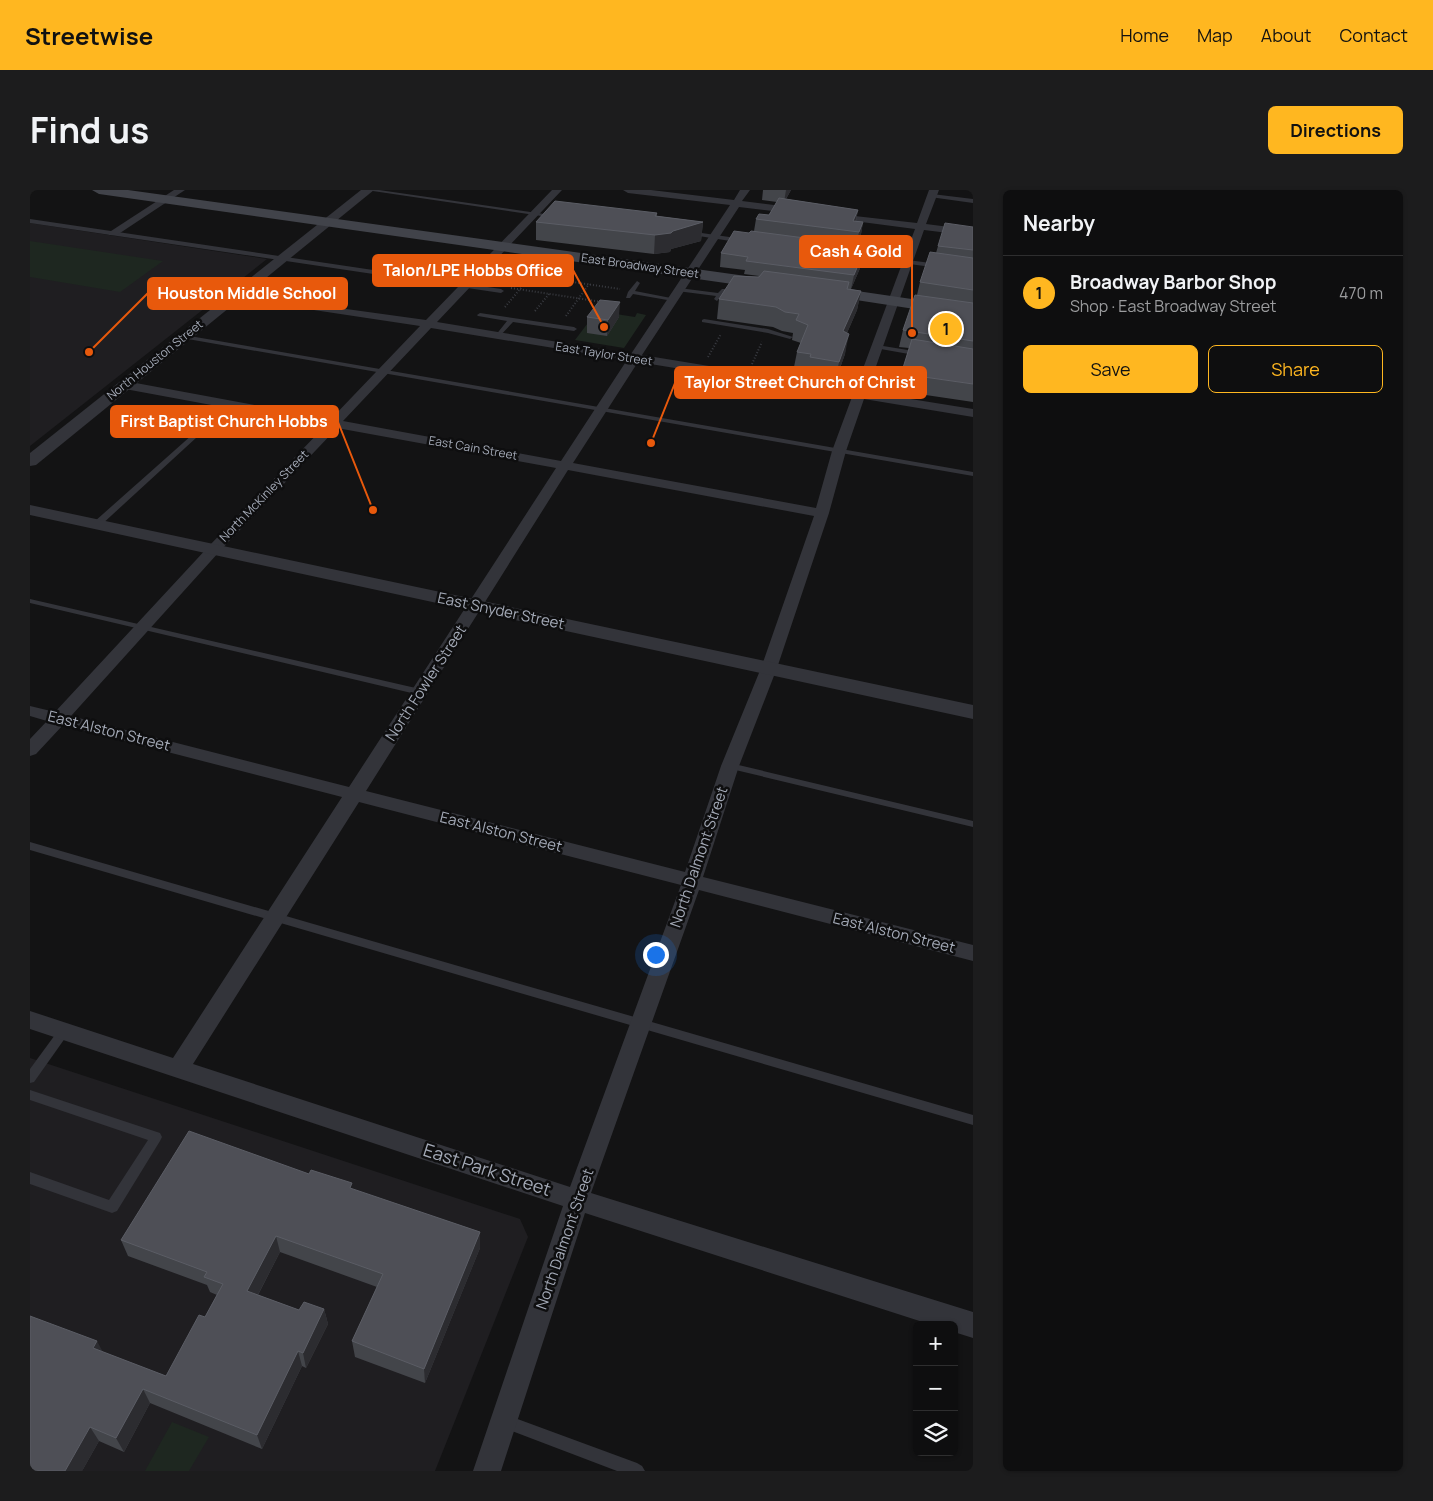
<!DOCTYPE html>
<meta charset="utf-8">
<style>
body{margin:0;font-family:Manrope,sans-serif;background:#1c1c1d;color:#f1f3f6}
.controls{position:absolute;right:15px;bottom:15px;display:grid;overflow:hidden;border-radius:8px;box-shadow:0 1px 4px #0004}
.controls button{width:45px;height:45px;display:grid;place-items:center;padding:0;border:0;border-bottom:1px solid #2e2e2f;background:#0e0e0f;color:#f1f3f6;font:25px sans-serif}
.you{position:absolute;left:625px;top:764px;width:18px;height:18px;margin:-12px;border:4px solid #fff;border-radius:50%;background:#1a73e8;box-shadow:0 0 0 8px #1a73e833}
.badge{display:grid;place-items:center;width:32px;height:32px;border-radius:50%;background:#ffb720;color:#111;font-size:16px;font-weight:700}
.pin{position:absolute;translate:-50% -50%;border:2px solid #fff;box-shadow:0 1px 5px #0006}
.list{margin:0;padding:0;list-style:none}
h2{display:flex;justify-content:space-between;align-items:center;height:65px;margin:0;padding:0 20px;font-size:21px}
h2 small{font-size:16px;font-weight:400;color:#9b9c9e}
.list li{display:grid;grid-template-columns:32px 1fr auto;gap:15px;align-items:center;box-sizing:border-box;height:75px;padding:0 20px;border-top:1px solid #2e2e2f}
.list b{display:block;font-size:19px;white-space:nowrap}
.list p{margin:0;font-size:16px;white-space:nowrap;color:#9b9c9e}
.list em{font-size:16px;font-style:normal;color:#9b9c9e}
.actions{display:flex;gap:10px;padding:15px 20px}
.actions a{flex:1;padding:11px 0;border:1px solid #ffb720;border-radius:8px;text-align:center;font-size:18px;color:#ffb720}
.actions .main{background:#ffb720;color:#111}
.icon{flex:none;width:28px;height:28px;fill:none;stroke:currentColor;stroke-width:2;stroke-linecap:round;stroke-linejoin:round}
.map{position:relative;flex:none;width:943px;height:1281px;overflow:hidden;border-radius:8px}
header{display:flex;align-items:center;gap:30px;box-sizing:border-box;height:70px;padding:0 25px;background:#ffb720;color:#111}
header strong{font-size:24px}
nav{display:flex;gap:28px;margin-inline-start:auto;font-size:18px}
.intro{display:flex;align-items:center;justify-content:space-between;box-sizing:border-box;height:120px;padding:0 30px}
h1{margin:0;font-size:35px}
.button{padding:12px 22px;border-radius:8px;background:#ffb720;color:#111;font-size:18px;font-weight:700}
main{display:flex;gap:30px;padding:0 30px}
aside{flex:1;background:#0e0e0f;border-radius:8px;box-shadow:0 1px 4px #0004}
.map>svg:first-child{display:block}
.built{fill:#1f1e21}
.green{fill:#1e2720}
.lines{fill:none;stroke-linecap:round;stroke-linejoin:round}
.path{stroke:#393b41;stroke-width:2;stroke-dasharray:1 2;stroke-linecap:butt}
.service{fill:#33343a;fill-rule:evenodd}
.minor{fill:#33343a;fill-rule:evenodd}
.tertiary{fill:#33343a;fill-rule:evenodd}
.secondary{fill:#41434a;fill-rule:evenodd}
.wall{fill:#43454a}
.shaded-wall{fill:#2c2c30}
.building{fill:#4e4f56;stroke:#5b5d65}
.labels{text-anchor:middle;stroke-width:5;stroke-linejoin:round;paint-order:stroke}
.far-street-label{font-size:12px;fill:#a3a9b6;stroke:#0e0e0f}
.street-label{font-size:15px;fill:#a3a9b6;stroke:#0e0e0f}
.near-street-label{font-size:18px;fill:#a3a9b6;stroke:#0e0e0f}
.leader{fill:none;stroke:#e8590c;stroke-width:2}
.callout-dot{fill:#e8590c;stroke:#0e0e0f;stroke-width:2}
.callout{fill:#e8590c;stroke:#e8590c;stroke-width:2}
.callout-label{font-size:16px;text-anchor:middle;font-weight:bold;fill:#fff}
</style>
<header>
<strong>Streetwise</strong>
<nav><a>Home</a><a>Map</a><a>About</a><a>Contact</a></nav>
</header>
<div class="intro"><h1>Find us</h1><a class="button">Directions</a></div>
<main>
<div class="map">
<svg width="943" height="1281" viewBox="0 0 943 1281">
<rect width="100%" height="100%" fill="#131314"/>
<g class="built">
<path d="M0 33 237 69 0 256Z"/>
<path d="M0 868 490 1029 498 1047 405 1281H0Z"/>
</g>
<g class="green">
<path d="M0 51 133 71 90 102 0 87Z"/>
<path d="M567 121 605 127 607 123 616 125 594 158 545 150Z"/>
<path d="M142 1232 179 1247 159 1281H115Z"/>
</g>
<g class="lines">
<g class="path">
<path d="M468 81 590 99"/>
<path d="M481 98 572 112"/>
<path d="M475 117 501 86"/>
<path d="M505 121 519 104"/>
<path d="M536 126 559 94"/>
<path d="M678 167 691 144"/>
<path d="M722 174 732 152"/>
</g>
<g class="service">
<path d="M336 0H349L528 26 525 28Z"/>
<path d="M902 4 943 9V13L900 7Z"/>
<path d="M0 29 471 99 474 101 471 103 0 33Z"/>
<path d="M658 41 713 49 716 51 713 53 656 44 655 43Z"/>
<path d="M822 63 909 74 912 76 909 78 820 66 819 65Z"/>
<path d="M607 91 610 93 605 101 646 109 643 111 603 104 600 108H596L598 102Z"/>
<path d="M649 98 688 103 692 99H706L709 101 706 103H694L687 111 684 109 686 106 647 101 646 100Z"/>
<path d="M450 123 544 137 547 139 544 141 483 132 468 148 465 146 477 131 448 126 447 125Z"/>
<path d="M674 129 738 139 763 147 760 149 738 143 672 132V130Z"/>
<path d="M154 145 943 282V286L152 148 151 147Z"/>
<path d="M847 155 890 162 893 164 890 166 845 158 844 157Z"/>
<path d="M198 213 203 214 70 336H64V332Z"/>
<path d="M0 409 390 499 394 502 390 505 0 413Z"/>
<path d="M700 573 943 631V637L697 578 695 576 697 574Z"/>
<path d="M0 652 943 925V935L0 660Z"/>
<path d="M34 836 38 838 40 841 38 844 4 892 0 893V879L30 838Z"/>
<path d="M0 900 130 943 132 947 130 951 87 1021 82 1023 0 994V982L79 1010 118 950 0 910Z"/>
<path d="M474 1224 607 1273 612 1276 615 1281H587L474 1238 469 1236 467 1231 469 1226Z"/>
</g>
<g class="minor">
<path d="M144 0H155L87 45H79L78 43Z"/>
<path d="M522 0H532L407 132 601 164 700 15 598 3 593 0H621L704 10 710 0H720L712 11 768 18 773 21 768 24 709 17 612 165 825 200 885 39 801 28 796 25 798 23 887 33 899 0H909L896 34 943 40V46L894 40 837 202 943 219V227L834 209 816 261 799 323 747 478 709 576 673 687 943 755V771L669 700 561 1003 943 1122V1148L924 1142V1135H902L555 1023 471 1281H443L533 1016 0 839V821L143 868 312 607 33 535 6 564 0 566V549L17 531 0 526V516L25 522 179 356 295 236 95 199 91 198 89 195 91 192 95 191 301 229 390 136 205 108 201 107 200 105 201 103 396 130ZM401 138 597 170 531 271 313 231ZM608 172 822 207 802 261 786 318 543 273ZM307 238 526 278 319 597 41 526 189 362ZM538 280 784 326 731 478 691 576 655 682 336 601ZM329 612 651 695 540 997 163 874Z"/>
</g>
<g class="tertiary">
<path d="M331 0H344L6 275 0 276V263Z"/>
<path d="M0 315 943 515V529L0 325Z"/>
</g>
<g class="secondary">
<path d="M62 0H98L738 89 744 91 746 94 744 97 738 99 69 4Z"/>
<path d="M793 96 943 118V128L787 104 785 101 787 98Z"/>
</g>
</g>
<g class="wall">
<path d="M733 0H761L756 9 828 20 826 31 833 32 830 50 828 55 836 56 834 69 821 99 831 101 827 120 817 143 815 164 805 192 776 188 777 184 763 182 767 162 771 153 762 150 763 143 752 141 743 137 687 129 689 109 729 86 714 84 715 80 690 77 691 63 719 43 724 41 726 29 739 25 747 12 732 10Z"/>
<path d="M627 23V26L673 32 671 51 641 59 640 62 624 64 506 50V32Z"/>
<path d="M943 37V212L889 204 890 202 868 198 879 158 869 157 873 140 887 105 890 92 906 63 908 56Z"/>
<path d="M557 127H589L577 146 557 143Z"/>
<path d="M323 1000 450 1042V1058L395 1193 325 1167 322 1151 347 1097 250 1062 228 1105 269 1120 294 1119 298 1134 276 1178 272 1176 232 1259 120 1213 94 1262 69 1251 52 1281 72 1162 136 1186 175 1127 187 1105 180 1102 177 1095 98 1066 91 1050Z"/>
</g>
<g class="shaded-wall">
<path d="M756 0H761L754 12Z"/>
<path d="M828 20 824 38 823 31Z"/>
<path d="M673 32 671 51 641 59 640 62 624 64 625 45Z"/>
<path d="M833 32 830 50 825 61 829 42Z"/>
<path d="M836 56 834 69 821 99 824 85Z"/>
<path d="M831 101 827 120 809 161 813 141Z"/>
<path d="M590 112 589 127 577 146 578 130Z"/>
<path d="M819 144 815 164 805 192 809 172Z"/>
<path d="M450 1042V1058L395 1193 394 1179Z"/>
<path d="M246 1046 250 1062 222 1116 217 1101Z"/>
<path d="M294 1119 298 1134 276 1178 273 1163Z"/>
<path d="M67 1151 75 1166 63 1158Z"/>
<path d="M268 1161 272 1176 232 1259 227 1245Z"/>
<path d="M113 1199 120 1213 94 1262 86 1248Z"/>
<path d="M60 1237 69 1251 52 1281H35Z"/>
</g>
<g class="building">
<path d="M749 8 828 20 823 31 833 32 829 42 726 29 729 24 739 25Z"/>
<path d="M525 11 627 23 625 26 673 32 643 41 641 43 625 45 506 32Z"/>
<path d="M915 33 943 37V60L908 56Z"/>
<path d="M704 41 719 43 721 41 836 56 824 85 716 71 718 67 691 63Z"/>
<path d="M900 62 943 68V100L890 92Z"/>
<path d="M734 81 819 92 817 99 831 101 813 141 819 144 809 172 780 167 781 164 767 162 778 135 766 130 769 124 755 122 746 117 689 109 704 86 729 87Z"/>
<path d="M885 105 943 113V151L873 140Z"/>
<path d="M570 110 590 112 578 130 557 127Z"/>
<path d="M882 149 943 159V194L894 187V185L872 181Z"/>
<path d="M159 941 279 984 281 980 322 993 320 998 450 1042 394 1179 322 1151 353 1084 246 1046 217 1101 269 1120 274 1112 294 1119 273 1163 268 1161 227 1245 113 1199 86 1248 60 1237 35 1281H0V1126L67 1151 63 1158 136 1186 169 1125 175 1127 193 1094 174 1087 177 1082 91 1050Z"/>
</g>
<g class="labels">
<g class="far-street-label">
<text transform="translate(610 76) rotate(8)" y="4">East Broadway Street</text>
<text transform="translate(574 164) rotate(9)" y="4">East Taylor Street</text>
<text transform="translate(125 170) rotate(-39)" y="4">North Houston Street</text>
<text transform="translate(443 258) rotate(10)" y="4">East Cain Street</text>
<text transform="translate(234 306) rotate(-46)" y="4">North McKinley Street</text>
</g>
<g class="street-label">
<text transform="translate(471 421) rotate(12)" y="5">East Snyder Street</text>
<text transform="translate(396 493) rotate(-57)" y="5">North Fowler Street</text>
<text transform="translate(79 541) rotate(14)" y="5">East Alston Street</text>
<text transform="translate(471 642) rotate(14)" y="5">East Alston Street</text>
<text transform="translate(669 667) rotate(-71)" y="5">North Dalmont Street</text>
<text transform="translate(864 743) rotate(14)" y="5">East Alston Street</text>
<text transform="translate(535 1049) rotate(-71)" y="5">North Dalmont Street</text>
</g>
<g class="near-street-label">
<text transform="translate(457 980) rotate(18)" y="6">East Park Street</text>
</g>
</g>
<path class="leader" d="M882 143L882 61M574 137L543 80M59 162L118 103M621 253L645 193M343 320L308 232"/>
<g class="callout-dot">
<circle cx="882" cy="143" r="5"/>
<circle cx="574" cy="137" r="5"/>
<circle cx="59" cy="162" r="5"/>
<circle cx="621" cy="253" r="5"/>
<circle cx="343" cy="320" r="5"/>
</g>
<g class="callout">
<rect x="770" y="46" width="112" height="31" rx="5"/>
<rect x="343" y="65" width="200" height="31" rx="5"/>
<rect x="118" y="88" width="199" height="31" rx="5"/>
<rect x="645" y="177" width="251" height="31" rx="5"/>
<rect x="81" y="216" width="227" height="31" rx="5"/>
</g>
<g class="callout-label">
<text x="826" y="67">Cash 4 Gold</text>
<text x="443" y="86">Talon/LPE Hobbs Office</text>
<text x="217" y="109">Houston Middle School</text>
<text x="770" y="198">Taylor Street Church of Christ</text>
<text x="194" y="237">First Baptist Church Hobbs</text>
</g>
</svg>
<div class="controls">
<button>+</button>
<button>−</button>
<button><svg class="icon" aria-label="layers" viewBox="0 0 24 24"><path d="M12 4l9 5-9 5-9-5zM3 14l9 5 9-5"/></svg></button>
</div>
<div class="you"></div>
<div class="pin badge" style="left:916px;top:139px">1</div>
</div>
<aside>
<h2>Nearby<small></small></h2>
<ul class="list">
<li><span class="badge">1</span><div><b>Broadway Barbor Shop</b><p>Shop · East Broadway Street</p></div><em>470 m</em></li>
</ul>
<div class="actions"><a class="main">Save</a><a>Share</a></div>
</aside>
</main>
